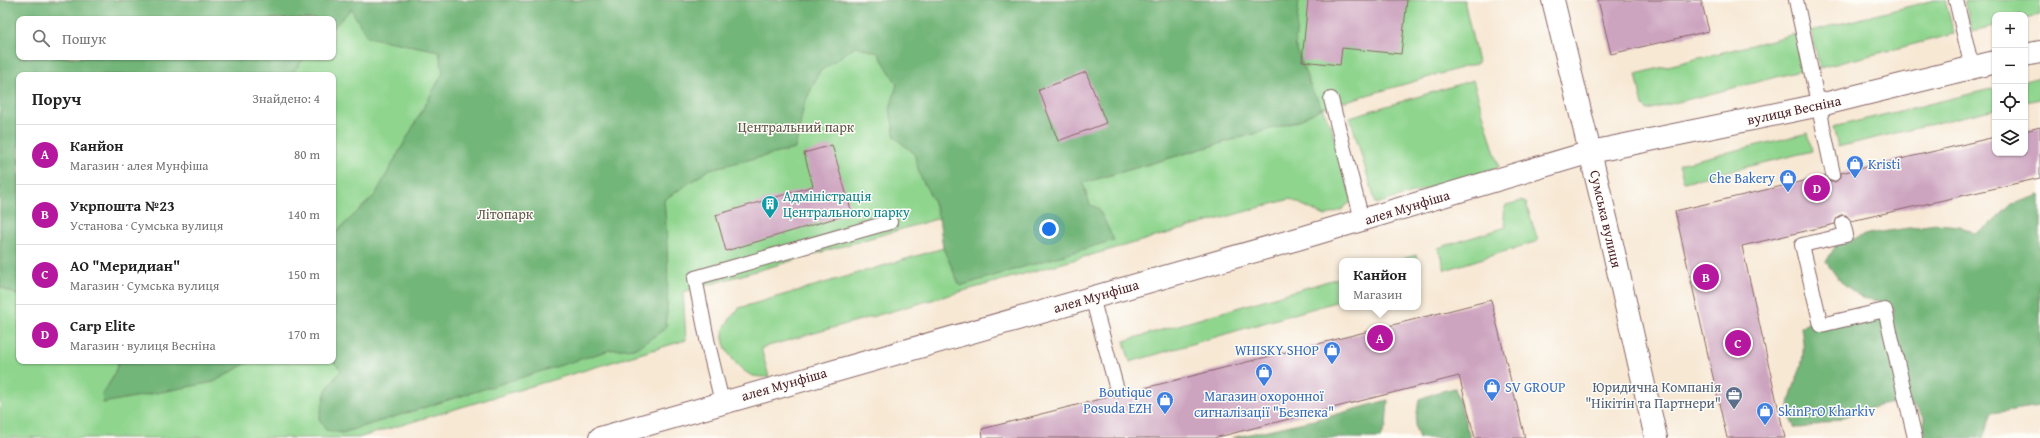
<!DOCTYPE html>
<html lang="uk">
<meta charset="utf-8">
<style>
body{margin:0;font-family:"Gentium Book Plus",serif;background:#f2f2f2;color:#222}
.controls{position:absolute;right:12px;top:12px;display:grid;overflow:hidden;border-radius:8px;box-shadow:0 1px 3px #0004}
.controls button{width:36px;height:36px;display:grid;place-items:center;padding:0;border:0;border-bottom:1px solid #e0e0e0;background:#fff;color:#222;font:20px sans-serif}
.you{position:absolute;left:1049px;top:229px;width:14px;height:14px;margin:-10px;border:3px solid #fff;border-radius:50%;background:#1a73e8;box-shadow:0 0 0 6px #1a73e833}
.badge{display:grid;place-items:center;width:26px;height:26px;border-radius:50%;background:#b5179e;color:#fff;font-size:13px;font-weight:700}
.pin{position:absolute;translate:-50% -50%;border:2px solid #fff;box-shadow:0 1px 4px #0006}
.popup{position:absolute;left:1339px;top:258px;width:82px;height:52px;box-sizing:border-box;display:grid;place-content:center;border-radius:8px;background:#fff;filter:drop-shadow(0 1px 3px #0005);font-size:13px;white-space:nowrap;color:#767676}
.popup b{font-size:15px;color:#222}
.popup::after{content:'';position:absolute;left:50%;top:100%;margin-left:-8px;border:8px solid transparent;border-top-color:#fff}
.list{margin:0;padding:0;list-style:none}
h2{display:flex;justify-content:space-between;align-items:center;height:52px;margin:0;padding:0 16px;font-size:17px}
h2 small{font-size:13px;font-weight:400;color:#767676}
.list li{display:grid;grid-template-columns:26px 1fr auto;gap:12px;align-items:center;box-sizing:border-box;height:60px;padding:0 16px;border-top:1px solid #e0e0e0}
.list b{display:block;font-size:15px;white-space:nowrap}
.list p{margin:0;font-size:13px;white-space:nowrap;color:#767676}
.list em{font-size:13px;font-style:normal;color:#767676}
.icon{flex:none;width:22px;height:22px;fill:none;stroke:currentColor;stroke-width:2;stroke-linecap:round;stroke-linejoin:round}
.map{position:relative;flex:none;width:2040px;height:438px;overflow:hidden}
.search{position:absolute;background:#fff;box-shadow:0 1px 3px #0004;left:16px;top:16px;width:320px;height:44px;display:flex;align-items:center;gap:10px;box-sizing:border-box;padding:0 14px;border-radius:8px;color:#767676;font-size:15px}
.panel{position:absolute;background:#fff;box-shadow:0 1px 3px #0004;left:16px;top:72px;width:320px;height:292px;border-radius:8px}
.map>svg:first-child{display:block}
.green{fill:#8fd58e;stroke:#6c7a5c;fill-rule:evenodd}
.forest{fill:#73b679;stroke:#5e6a52}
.building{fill:#cda4c0}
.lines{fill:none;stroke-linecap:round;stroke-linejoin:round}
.service-casing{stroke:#876566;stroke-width:16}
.minor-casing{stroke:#876566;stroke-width:24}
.primary-casing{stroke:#876566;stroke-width:24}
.service{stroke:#fff;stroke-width:14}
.minor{stroke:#fff;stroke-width:22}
.primary{stroke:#fff;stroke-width:22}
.labels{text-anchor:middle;stroke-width:3;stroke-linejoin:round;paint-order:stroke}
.street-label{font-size:14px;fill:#4a1f2b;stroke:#fdfcf7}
.park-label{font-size:14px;fill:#5f5649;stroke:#fdfcf7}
.shop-label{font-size:14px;fill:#366cbe;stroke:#fdfcf7;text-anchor:start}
.culture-label{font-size:14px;fill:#0d838f;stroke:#fdfcf7;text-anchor:start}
.service-label{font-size:14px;fill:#4e5e75;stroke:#fdfcf7;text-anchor:end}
</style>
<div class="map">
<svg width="2040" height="438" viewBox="0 0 2040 438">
<rect width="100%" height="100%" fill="#fdfcf7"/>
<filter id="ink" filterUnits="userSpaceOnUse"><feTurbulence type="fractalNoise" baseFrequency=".025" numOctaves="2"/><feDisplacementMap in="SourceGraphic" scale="8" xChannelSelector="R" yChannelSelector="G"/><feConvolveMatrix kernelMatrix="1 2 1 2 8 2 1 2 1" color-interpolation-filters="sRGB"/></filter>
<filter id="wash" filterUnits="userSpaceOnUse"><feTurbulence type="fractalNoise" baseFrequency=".012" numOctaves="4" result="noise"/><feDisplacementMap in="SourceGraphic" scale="16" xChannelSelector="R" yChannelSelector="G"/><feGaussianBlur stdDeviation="0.9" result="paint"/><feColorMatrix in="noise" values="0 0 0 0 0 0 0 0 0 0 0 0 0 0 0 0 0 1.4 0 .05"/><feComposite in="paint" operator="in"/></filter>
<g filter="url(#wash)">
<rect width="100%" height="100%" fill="#f7e8d4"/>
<g class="green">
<path d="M0 0H1464L1478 63 1322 108 1331 126 1352 201 1341 210 1325 216 1290 199 761 348 769 377C764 377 758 377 753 376 740 371 722 350 723 335 723 325 733 316 739 308L1090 205 1083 183 1298 121 1319 109 683 292 686 340 358 438H0ZM19 19H333V57H19ZM19 75H333V361H19Z"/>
<path d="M1934 0H1945L1954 34 1820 68 1811 31Z"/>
<path d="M1965 0H2040V15L2025 18V15H1995V26L1972 31Z"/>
<path d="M1795 34 1804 70 1647 110 1643 106 1636 74Z"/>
<path d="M2040 77V99L2025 102V81Z"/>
<path d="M1473 80 1499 167 1376 204 1350 117Z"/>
<path d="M1995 88V109L1838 147 1833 127Z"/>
<path d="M1808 133 1812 151 1684 182 1679 164Z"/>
<path d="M1521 201 1526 203 1538 241 1445 270 1438 248 1506 227 1503 213 1506 205Z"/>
<path d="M1416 255 1418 261H1396Z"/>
<path d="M1342 277V300L1130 362 1124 341Z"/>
</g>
<g class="forest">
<path d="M0 0H1299L1295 45 1311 88 1322 108 1298 121 1083 183 1090 205 1098 208 1114 240 960 286 943 248 939 218 933 200 920 176 914 153 895 138 890 109 897 84 878 53 856 46 819 72 804 105 795 149 710 169 664 200C668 243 669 285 666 328L637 348 610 350 342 433 326 430 319 419 326 390 341 370 333 361V235L375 195 443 73 439 51 367 37 351 9 333 28V19H19V57H305L291 75H19V296L0 287Z"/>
<path d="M2040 195V406L1992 413 1983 438H1924V417C1921 414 1917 408 1913 406 1885 393 1830 429 1795 428 1778 403 1802 380 1803 353 1804 345 1802 336 1801 327L1815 319 1883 317 1895 310 1880 301 1862 298 1840 281 1826 262 1836 245 1868 234 1936 224 1960 226 1975 234 1990 225 2012 204Z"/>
<path d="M119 361H250L214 382 103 403 102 394 112 379Z"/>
<path d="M1455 388 1470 438H1419L1415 427 1419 399 1438 392Z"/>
<path d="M1388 400 1386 427 1380 438H1232L1327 417Z"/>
</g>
<g id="blocks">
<g class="building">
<path d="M1308 0H1407L1401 54 1342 48 1340 65 1302 61Z"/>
<path d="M1598 0H1701L1709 31 1611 54Z"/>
<path d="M1086 72 1106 123 1058 141 1039 90Z"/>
<path d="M2040 127V178L1851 221 1846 215H1841L1837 217 1835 224 1742 246 1785 438H1727L1675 211 1825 176 1830 182H1835L1841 177V173L1995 137V153H2025V131Z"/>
<path d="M832 145 852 213 726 251 716 215 813 186 804 153Z"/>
<path d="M1491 300 1525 438H1475L1459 376 1214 438H983L982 429 1112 396 1119 398 1125 393Z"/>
</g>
</g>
</g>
<g filter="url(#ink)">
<use href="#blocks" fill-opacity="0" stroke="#876566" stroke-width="1"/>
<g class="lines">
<defs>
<g id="service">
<path d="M1796 0 1833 174"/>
<path d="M1956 0 1972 68"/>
<path d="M1331 99 1362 220"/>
<path d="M1843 223 1846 235 1802 245 1821 325 1885 310 1915 438"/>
<path d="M1092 297 1117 390"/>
<path d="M722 402 708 344 695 278 890 222"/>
</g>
<path id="minor" d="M600 438 1301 238 1591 152"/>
<g id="primary">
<path d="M1553 0 1607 222 1656 438"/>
<path d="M2025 55 2040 52"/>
<path d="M1591 152 1820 105 1995 62"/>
</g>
</defs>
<use href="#service" class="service-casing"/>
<use href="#minor" class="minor-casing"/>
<use href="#primary" class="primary-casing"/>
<use href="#service" class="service"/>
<use href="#minor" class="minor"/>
<use href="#primary" class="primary"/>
</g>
</g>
<defs>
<symbol id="shop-pin" viewBox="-11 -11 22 30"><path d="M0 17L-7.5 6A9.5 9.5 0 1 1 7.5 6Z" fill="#3f7fe0" stroke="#fdfcf7"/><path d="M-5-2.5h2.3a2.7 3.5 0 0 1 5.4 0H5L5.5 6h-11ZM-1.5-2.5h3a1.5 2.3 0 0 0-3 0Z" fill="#fff"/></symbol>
<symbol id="building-pin" viewBox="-11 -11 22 30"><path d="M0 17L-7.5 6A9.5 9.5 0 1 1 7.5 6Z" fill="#0f9aa8" stroke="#fdfcf7"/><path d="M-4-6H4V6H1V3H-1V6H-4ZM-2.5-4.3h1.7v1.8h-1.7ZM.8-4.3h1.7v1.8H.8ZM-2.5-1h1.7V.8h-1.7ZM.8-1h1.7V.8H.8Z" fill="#fff"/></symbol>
<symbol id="office-pin" viewBox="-11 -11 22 30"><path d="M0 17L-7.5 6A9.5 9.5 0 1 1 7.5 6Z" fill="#5c6f8a" stroke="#fdfcf7"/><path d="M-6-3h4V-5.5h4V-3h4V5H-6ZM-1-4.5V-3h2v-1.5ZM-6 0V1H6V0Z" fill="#fff"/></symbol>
</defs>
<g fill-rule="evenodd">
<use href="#shop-pin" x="1845" y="154" width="20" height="27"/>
<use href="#shop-pin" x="1778" y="168" width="20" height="27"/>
<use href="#building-pin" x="760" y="194" width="20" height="27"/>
<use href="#shop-pin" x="1322" y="340" width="20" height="27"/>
<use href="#shop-pin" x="1254" y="362" width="20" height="27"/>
<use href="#shop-pin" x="1482" y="377" width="20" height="27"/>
<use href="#office-pin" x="1724" y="385" width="20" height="27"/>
<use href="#shop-pin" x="1155" y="390" width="20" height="27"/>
<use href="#shop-pin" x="1755" y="401" width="20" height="27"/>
</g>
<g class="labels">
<g class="street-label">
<text transform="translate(1794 110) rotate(-12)" y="5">вулиця Весніна</text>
<text transform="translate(1407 207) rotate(-17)" y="5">алея Мунфіша</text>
<text transform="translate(1606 219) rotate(77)" y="5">Сумська вулиця</text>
<text transform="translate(1096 296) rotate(-16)" y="5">алея Мунфіша</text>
<text transform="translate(784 384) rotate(-16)" y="5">алея Мунфіша</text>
</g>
<g class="park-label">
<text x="796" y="132">Центральний парк</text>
<text x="505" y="219">Літопарк</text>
</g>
<g class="shop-label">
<text x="1868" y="169">Kristi</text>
<text x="1775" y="183" text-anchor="end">Che Bakery</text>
<text x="1319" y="355" text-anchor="end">WHISKY SHOP</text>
<text x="1505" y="392">SV GROUP</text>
<text x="1152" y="397" text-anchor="end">Boutique<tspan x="1152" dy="16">Posuda EZH</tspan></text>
<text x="1264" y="401" text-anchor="middle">Магазин охоронної<tspan x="1264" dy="16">сигналізації "Безпека"</tspan></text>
<text x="1778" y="416">SkinPrO Kharkiv</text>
</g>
<g class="culture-label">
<text x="783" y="201">Адміністрація<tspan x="783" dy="16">Центрального парку</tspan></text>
</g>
<g class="service-label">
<text x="1721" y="392">Юридична Компанія<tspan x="1721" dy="16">"Нікітін та Партнери"</tspan></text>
</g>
</g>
</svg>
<div class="controls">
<button>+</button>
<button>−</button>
<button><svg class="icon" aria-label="locate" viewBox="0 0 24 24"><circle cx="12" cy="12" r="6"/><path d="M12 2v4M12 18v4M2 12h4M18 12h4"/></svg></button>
<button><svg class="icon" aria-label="layers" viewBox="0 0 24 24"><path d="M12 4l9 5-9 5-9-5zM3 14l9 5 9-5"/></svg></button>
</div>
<div class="you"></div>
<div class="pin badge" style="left:1380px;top:338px">A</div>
<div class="popup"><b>Канйон</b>Магазин</div>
<div class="pin badge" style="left:1706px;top:277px">B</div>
<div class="pin badge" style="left:1738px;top:343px">C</div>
<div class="pin badge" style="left:1817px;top:188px">D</div>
<div class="search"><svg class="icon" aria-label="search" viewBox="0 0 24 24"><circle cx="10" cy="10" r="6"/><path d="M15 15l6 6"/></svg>Пошук</div>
<section class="panel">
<h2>Поруч<small>Знайдено: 4</small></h2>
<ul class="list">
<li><span class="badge">A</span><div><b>Канйон</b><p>Магазин · алея Мунфіша</p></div><em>80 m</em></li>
<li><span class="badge">B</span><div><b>Укрпошта №23</b><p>Установа · Сумська вулиця</p></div><em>140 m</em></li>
<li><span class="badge">C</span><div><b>АО &quot;Меридиан&quot;</b><p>Магазин · Сумська вулиця</p></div><em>150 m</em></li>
<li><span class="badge">D</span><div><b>Carp Elite</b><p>Магазин · вулиця Весніна</p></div><em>170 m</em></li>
</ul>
</section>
</div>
